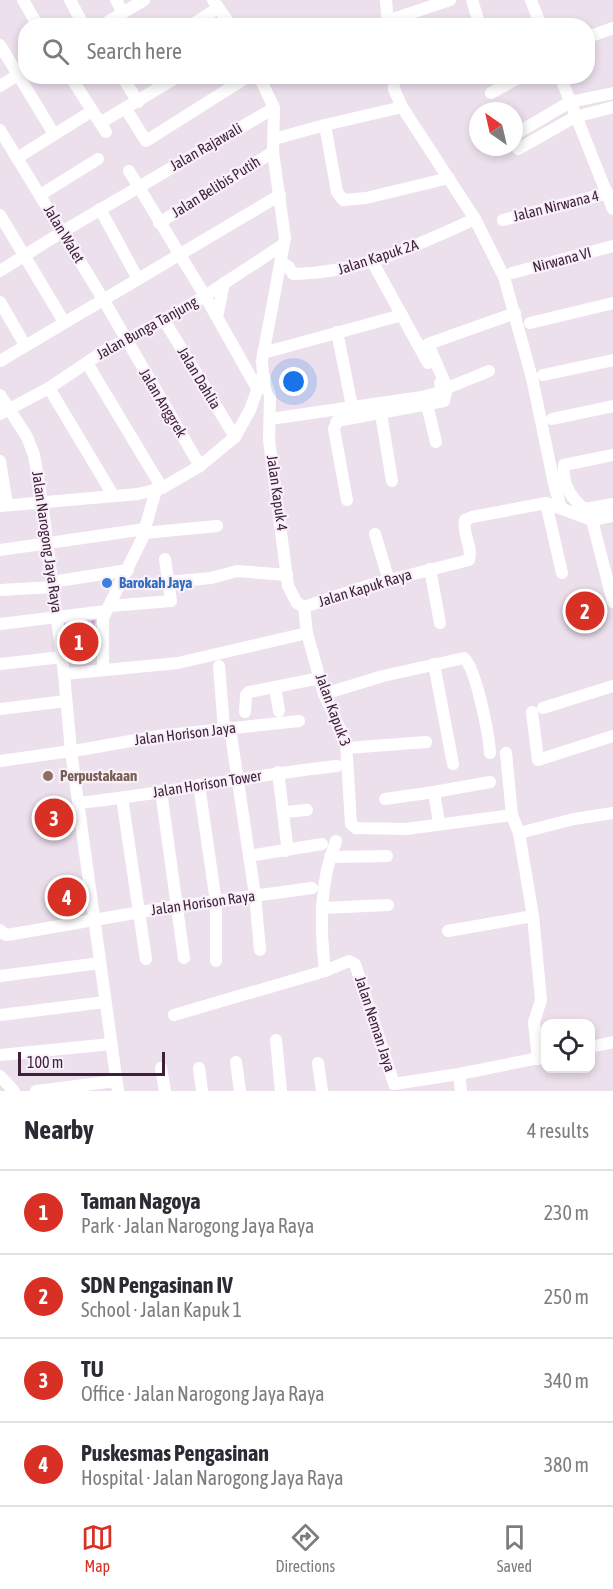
<!DOCTYPE html>
<meta charset="utf-8">
<style>
body{margin:0;font-family:"Asap Condensed",sans-serif;background:#f2f2f3;color:#2b2b33}
.controls{position:absolute;right:18px;bottom:18px;display:grid;overflow:hidden;border-radius:12px;box-shadow:0 3px 9px #0003}
.controls button{width:54px;height:54px;display:grid;place-items:center;padding:0;border:0;border-bottom:2px solid #e1e1e2;background:#fff;color:#2b2b33;font:30px sans-serif}
.compass{position:absolute;left:469px;top:102px;width:54px;height:54px;border-radius:50%;background:#fff;box-shadow:0 3px 9px #0003;rotate:326deg}
.scale{position:absolute;left:18px;bottom:15px;width:147px;box-sizing:border-box;padding-left:6px;border:3px solid #3f1f3a;border-top:0;font-size:16px;line-height:21px;white-space:nowrap;color:#3f1f3a;-webkit-text-stroke:4px #f8f1f9;paint-order:stroke}
.you{position:absolute;left:294px;top:382px;width:21px;height:21px;margin:-15px;border:4px solid #fff;border-radius:50%;background:#1a73e8;box-shadow:0 0 0 9px #1a73e833}
.badge{display:grid;place-items:center;width:39px;height:39px;border-radius:50%;background:#d93025;color:#fff;font-size:20px;font-weight:700}
.pin{position:absolute;translate:-50% -50%;border:3px solid #fff;box-shadow:0 2px 6px #0006}
.list{margin:0;padding:0;list-style:none}
h2{display:flex;justify-content:space-between;align-items:center;height:78px;margin:0;padding:0 24px;font-size:26px}
h2 small{font-size:20px;font-weight:400;color:#7c7c81}
.list li{display:grid;grid-template-columns:39px 1fr auto;gap:18px;align-items:center;box-sizing:border-box;height:84px;padding:0 24px;border-top:2px solid #e1e1e2}
.list b{display:block;font-size:22px;white-space:nowrap}
.list p{margin:0;font-size:20px;white-space:nowrap;color:#7c7c81}
.list em{font-size:20px;font-style:normal;color:#7c7c81}
.icon{flex:none;width:33px;height:33px;fill:none;stroke:currentColor;stroke-width:2;stroke-linecap:round;stroke-linejoin:round}
.map{position:relative;flex:none;width:613px;height:1091px;overflow:hidden}
.search{position:absolute;background:#fff;box-shadow:0 3px 9px #0003;left:18px;right:18px;top:18px;height:66px;display:flex;align-items:center;gap:15px;box-sizing:border-box;padding:0 21px;border-radius:24px;color:#7c7c81;font-size:22px}
.sheet{height:414px;background:#fff}
nav{display:flex;justify-content:space-around;align-items:center;box-sizing:border-box;height:84px;border-top:2px solid #e1e1e2;background:#fff;font-size:16px;color:#7c7c81}
nav a{display:grid;justify-items:center;gap:3px}
nav .on{color:#d93025}
.map>svg:first-child{display:block}
.park{fill:url(#park-dots)}
.lines{fill:none;stroke-linecap:round;stroke-linejoin:round}
.minor{stroke:#fff;stroke-width:12}
.shop-dot{fill:#3f7fe0;stroke:#f8f1f9;stroke-width:2}
.education-dot{fill:#8d6e63;stroke:#f8f1f9;stroke-width:2}
.labels{text-anchor:middle;stroke-width:4.5;stroke-linejoin:round;paint-order:stroke}
.street-label{font-size:15px;fill:#3f1f3a;stroke:#f8f1f9}
.shop-label{font-size:15px;font-weight:bold;fill:#366cbe;stroke:#f8f1f9;text-anchor:start}
.education-label{font-size:15px;font-weight:bold;fill:#785e54;stroke:#f8f1f9;text-anchor:start}
</style>
<div class="map">
<svg width="613" height="1091" viewBox="0 0 613 1091">
<defs>
<pattern id="park-dots" width="8" height="8" patternUnits="userSpaceOnUse" patternTransform="scale(1.5)"><rect width="8" height="8" fill="#d3b6e0"/><path d="M2 2h.1M6 6h.1" fill="none" stroke="#b69cc1" stroke-width="1.8" stroke-linecap="round"/></pattern>
</defs>
<rect width="100%" height="100%" fill="#ece0ed"/>
<path class="park" d="M96 620 88 660 68 663 63 624Z"/>
<g class="lines">
<g class="minor">
<path d="M23 0 38 26"/>
<path d="M70 0 84 26"/>
<path d="M116 0 123 13"/>
<path d="M213 0 231 26"/>
<path d="M386 0 388 26"/>
<path d="M472 0 480 26"/>
<path d="M531 0 541 26"/>
<path d="M387 21 450 0"/>
<path d="M101 26 144 0"/>
<path d="M190 26 218 8"/>
<path d="M588 37 613 28"/>
<path d="M0 45 54 134"/>
<path d="M70 76 106 132"/>
<path d="M122 76 138 102"/>
<path d="M259 76 274 108 273 152 285 238 262 361 263 374 270 395 269 440 288 586 297 603 304 607"/>
<path d="M393 76 394 89 402 107 475 219 504 277 532 378 555 488 561 508"/>
<path d="M560 76 613 209"/>
<path d="M0 86 26 70"/>
<path d="M491 93 522 76"/>
<path d="M126 109 146 141 249 76"/>
<path d="M100 123 179 76"/>
<path d="M325 125 337 192 343 200 366 198 449 178"/>
<path d="M0 130 103 299 200 466"/>
<path d="M514 135 570 102 613 93"/>
<path d="M274 139 325 125 402 107"/>
<path d="M514 144 518 149 575 117 613 107"/>
<path d="M17 158 92 111"/>
<path d="M129 171 205 296 258 390"/>
<path d="M40 195 98 159"/>
<path d="M100 209 138 279"/>
<path d="M0 215 64 322"/>
<path d="M503 220 608 193"/>
<path d="M159 223 273 152"/>
<path d="M372 261 428 363"/>
<path d="M280 263 288 266 293 274C361 273 415 246 475 219"/>
<path d="M0 271 62 232 274 108"/>
<path d="M512 273 613 246"/>
<path d="M0 302 25 345"/>
<path d="M217 317 224 283"/>
<path d="M164 320 235 437"/>
<path d="M530 323 613 303"/>
<path d="M337 332 352 406"/>
<path d="M263 353 402 315"/>
<path d="M0 361 280 195"/>
<path d="M87 363 162 488"/>
<path d="M543 375 613 360"/>
<path d="M49 388 113 495"/>
<path d="M447 388 489 371"/>
<path d="M0 395 27 437 34 455 42 502 64 674 71 751 118 1091"/>
<path d="M427 405 436 442"/>
<path d="M0 414 49 388 104 351 164 320 205 296 284 244"/>
<path d="M381 414 392 481"/>
<path d="M270 419 422 397 444 391 440 383"/>
<path d="M552 419 613 406"/>
<path d="M613 455 564 465C562 484 570 498 585 509L613 504"/>
<path d="M0 461 7 505"/>
<path d="M347 500 334 429 337 421 444 401 447 388 428 344 515 313"/>
<path d="M546 503 562 573"/>
<path d="M0 506 138 494 162 488 200 466 235 437 250 410 263 374"/>
<path d="M592 520 613 602"/>
<path d="M144 533 217 526"/>
<path d="M375 534 389 581"/>
<path d="M0 550 145 529"/>
<path d="M430 569 440 623"/>
<path d="M52 582 128 570"/>
<path d="M168 582 211 578 237 571 287 575"/>
<path d="M0 590 53 587"/>
<path d="M110 606 171 601 165 559"/>
<path d="M0 624 106 611"/>
<path d="M307 633 324 694 346 742 351 824 356 828 406 829 512 815 519 833 533 916 541 1000 534 1022 538 1059"/>
<path d="M0 664 62 657"/>
<path d="M434 664 453 764"/>
<path d="M219 666 224 729"/>
<path d="M103 669V618L142 539 156 490"/>
<path d="M64 674 178 663 307 633 304 607 370 585 469 560C473 547 462 534 465 520L472 517 546 503 592 520 613 516"/>
<path d="M275 687 279 711"/>
<path d="M324 694 383 676 464 658C476 668 489 735 490 753"/>
<path d="M543 708 613 686"/>
<path d="M0 709 66 701"/>
<path d="M245 712 246 695 249 692 320 678"/>
<path d="M532 712 538 760 613 736"/>
<path d="M230 728 255 895 260 950"/>
<path d="M347 748 426 742"/>
<path d="M506 753 512 815"/>
<path d="M0 761 85 749 159 736 299 721"/>
<path d="M278 772 287 845 285 851"/>
<path d="M199 785 216 902V961"/>
<path d="M161 791 184 958"/>
<path d="M434 792 490 782"/>
<path d="M122 798 146 959"/>
<path d="M385 799 434 792 439 823"/>
<path d="M78 803C165 794 250 775 337 766"/>
<path d="M284 812 307 810"/>
<path d="M519 833 574 819 613 813"/>
<path d="M249 856 322 844"/>
<path d="M330 857 387 856"/>
<path d="M322 908 388 905"/>
<path d="M0 930 4 934 7 935 158 909 312 888"/>
<path d="M448 931 533 916"/>
<path d="M325 971C320 926 319 884 336 841"/>
<path d="M0 976 100 963"/>
<path d="M0 1015 105 1002"/>
<path d="M174 1015 325 971 349 961 355 964 394 1084 459 1074 544 1057"/>
<path d="M276 1040 281 1091"/>
<path d="M590 1047 613 1042"/>
<path d="M0 1055 111 1044"/>
<path d="M236 1062 240 1091"/>
<path d="M318 1063 322 1091"/>
<path d="M161 1068 165 1091"/>
<path d="M199 1068 202 1091"/>
<path d="M459 1074 461 1091"/>
<path d="M0 1076 14 1091"/>
<path d="M36 1091 116 1081"/>
</g>
</g>
<circle class="shop-dot" cx="107" cy="583" r="6"/>
<circle class="education-dot" cx="48" cy="776" r="6"/>
<g class="labels">
<g class="street-label">
<text transform="translate(206 147) rotate(-30)" y="5">Jalan Rajawali</text>
<text transform="translate(216 187) rotate(-32)" y="5">Jalan Belibis Putih</text>
<text transform="translate(556 206) rotate(-14)" y="5">Jalan Nirwana 4</text>
<text transform="translate(64 234) rotate(59)" y="5">Jalan Walet</text>
<text transform="translate(378 257) rotate(-18)" y="5">Jalan Kapuk 2A</text>
<text transform="translate(562 260) rotate(-15)" y="5">Nirwana VI</text>
<text transform="translate(147 328) rotate(-29)" y="5">Jalan Bunga Tanjung</text>
<text transform="translate(199 378) rotate(59)" y="5">Jalan Dahlia</text>
<text transform="translate(163 403) rotate(59)" y="5">Jalan Anggrek</text>
<text transform="translate(277 493) rotate(82)" y="5">Jalan Kapuk 4</text>
<text transform="translate(47 542) rotate(82)" y="5">Jalan Narogong Jaya Raya</text>
<text transform="translate(365 588) rotate(-17)" y="5">Jalan Kapuk Raya</text>
<text transform="translate(333 710) rotate(70)" y="5">Jalan Kapuk 3</text>
<text transform="translate(185 734) rotate(-7)" y="5">Jalan Horison Jaya</text>
<text transform="translate(207 784) rotate(-9)" y="5">Jalan Horison Tower</text>
<text transform="translate(203 903) rotate(-8)" y="5">Jalan Horison Raya</text>
<text transform="translate(375 1024) rotate(72)" y="5">Jalan Neman Jaya</text>
</g>
<g class="shop-label">
<text x="119" y="588">Barokah Jaya</text>
</g>
<g class="education-label">
<text x="60" y="781">Perpustakaan</text>
</g>
</g>
</svg>
<div class="controls">
<button><svg class="icon" aria-label="locate" viewBox="0 0 24 24"><circle cx="12" cy="12" r="6"/><path d="M12 2v4M12 18v4M2 12h4M18 12h4"/></svg></button>
</div>
<svg class="compass" viewBox="-18 -18 36 36"><path d="M0-13l5 13h-10z" fill="#e53935"/><path d="M0 13l5-13h-10z" fill="#7c7c81"/></svg>
<div class="scale">100 m</div>
<div class="you"></div>
<div class="pin badge" style="left:79px;top:642px">1</div>
<div class="pin badge" style="left:585px;top:611px">2</div>
<div class="pin badge" style="left:54px;top:818px">3</div>
<div class="pin badge" style="left:67px;top:897px">4</div>
<div class="search"><svg class="icon" aria-label="search" viewBox="0 0 24 24"><circle cx="10" cy="10" r="6"/><path d="M15 15l6 6"/></svg>Search here</div>
</div>
<section class="sheet">
<h2>Nearby<small>4 results</small></h2>
<ul class="list">
<li><span class="badge">1</span><div><b>Taman Nagoya</b><p>Park · Jalan Narogong Jaya Raya</p></div><em>230 m</em></li>
<li><span class="badge">2</span><div><b>SDN Pengasinan IV</b><p>School · Jalan Kapuk 1</p></div><em>250 m</em></li>
<li><span class="badge">3</span><div><b>TU</b><p>Office · Jalan Narogong Jaya Raya</p></div><em>340 m</em></li>
<li><span class="badge">4</span><div><b>Puskesmas Pengasinan</b><p>Hospital · Jalan Narogong Jaya Raya</p></div><em>380 m</em></li>
</ul>
</section>
<nav>
<a class="on"><svg class="icon" aria-label="map" viewBox="0 0 24 24"><path d="M3 6l6-2 6 2 6-2v14l-6 2-6-2-6 2zM9 4v14M15 6v14"/></svg>Map</a>
<a><svg class="icon" aria-label="directions" viewBox="0 0 24 24"><path d="M12 3l9 9-9 9-9-9zM9 14v-3h6M13 9l2 2-2 2"/></svg>Directions</a>
<a><svg class="icon" aria-label="saved" viewBox="0 0 24 24"><path d="M7 4h10v16l-5-4-5 4z"/></svg>Saved</a>
</nav>
